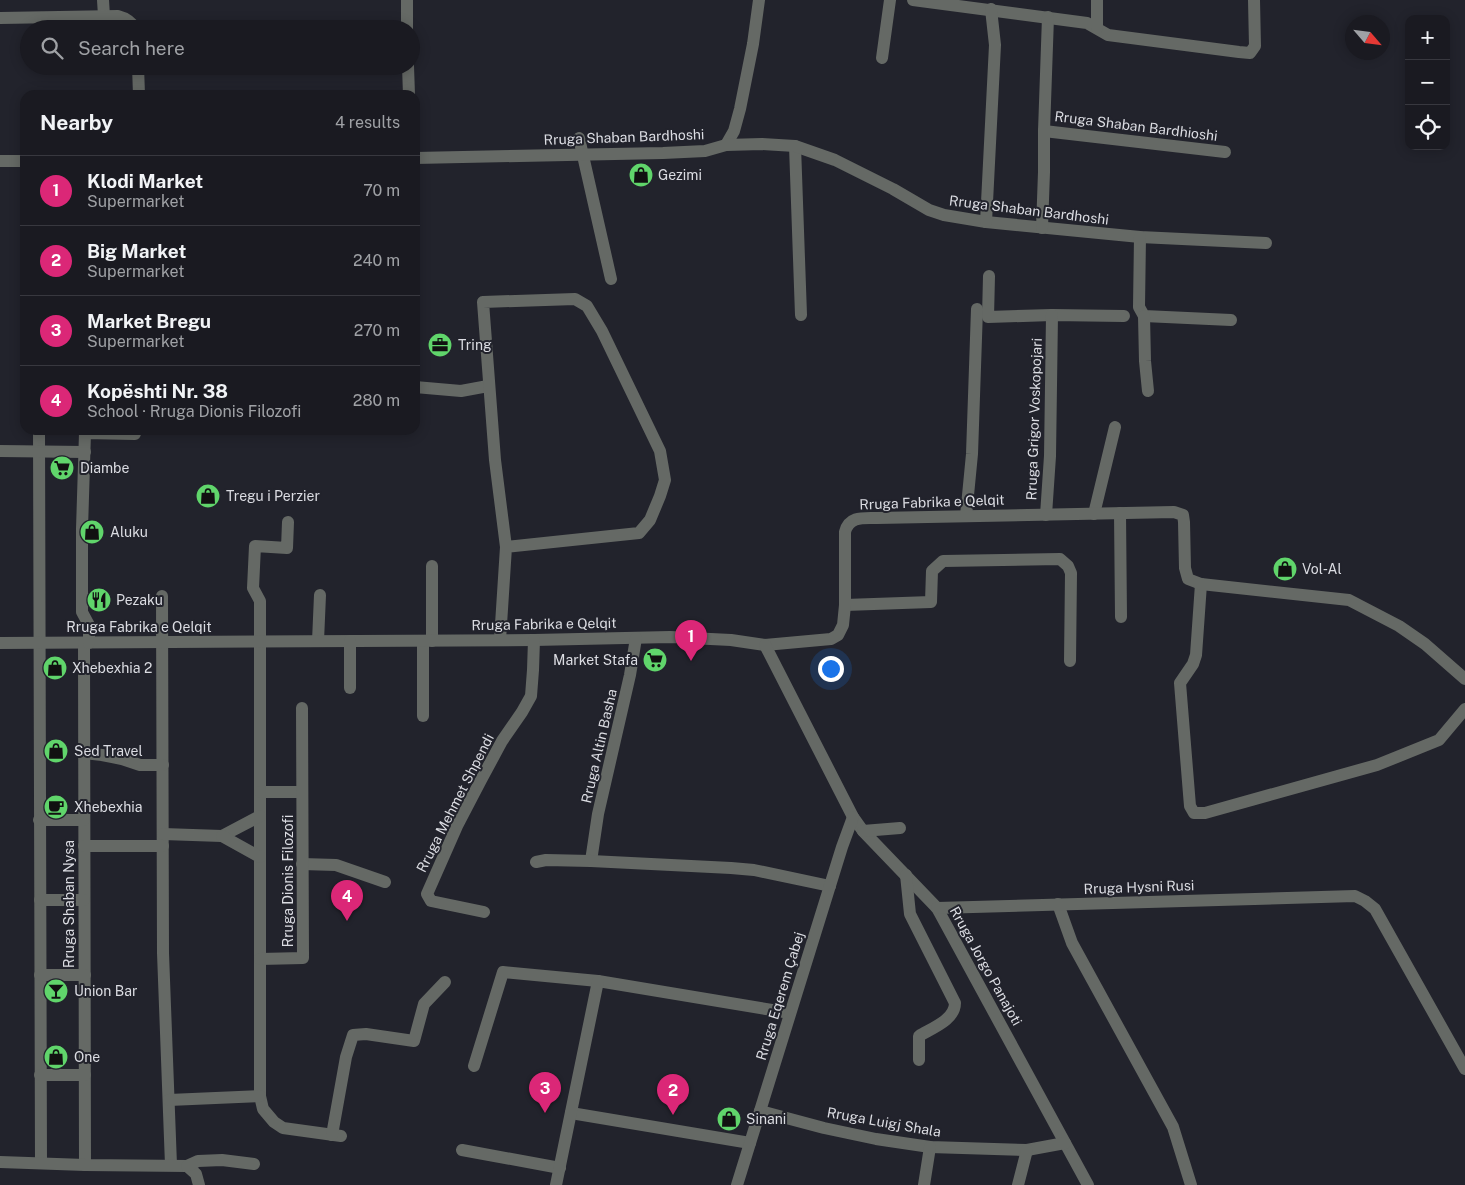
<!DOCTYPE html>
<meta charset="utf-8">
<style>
body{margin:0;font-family:"Public Sans",sans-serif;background:#23232a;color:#f1f3f6}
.controls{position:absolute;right:15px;top:15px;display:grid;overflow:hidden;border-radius:10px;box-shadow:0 2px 12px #0003}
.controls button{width:45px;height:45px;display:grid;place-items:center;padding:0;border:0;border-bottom:1px solid #38383f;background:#1a1a21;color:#f1f3f6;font:25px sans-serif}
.compass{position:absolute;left:1345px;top:15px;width:45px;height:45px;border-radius:50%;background:#1a1a21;box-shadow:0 2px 12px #0003;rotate:118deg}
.you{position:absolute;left:830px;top:668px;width:18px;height:18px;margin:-12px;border:4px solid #fff;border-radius:50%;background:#1a73e8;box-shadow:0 0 0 8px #1a73e833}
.badge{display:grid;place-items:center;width:32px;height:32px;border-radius:50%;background:#db2777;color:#fff;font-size:16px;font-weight:700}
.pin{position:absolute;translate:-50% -41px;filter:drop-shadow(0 1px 2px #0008)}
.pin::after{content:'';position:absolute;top:26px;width:18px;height:15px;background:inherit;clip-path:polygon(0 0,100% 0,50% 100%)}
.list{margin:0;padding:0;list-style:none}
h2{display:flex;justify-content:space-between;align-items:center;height:65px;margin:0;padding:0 20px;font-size:21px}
h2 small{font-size:16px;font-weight:400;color:#9fa1a5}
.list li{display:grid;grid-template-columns:32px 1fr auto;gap:15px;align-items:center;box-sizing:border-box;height:70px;padding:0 20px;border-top:1px solid #38383f}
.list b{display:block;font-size:19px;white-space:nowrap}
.list p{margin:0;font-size:16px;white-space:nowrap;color:#9fa1a5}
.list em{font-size:16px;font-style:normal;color:#9fa1a5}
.icon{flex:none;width:28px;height:28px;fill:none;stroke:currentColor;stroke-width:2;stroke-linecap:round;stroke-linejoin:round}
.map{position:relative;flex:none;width:1465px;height:1185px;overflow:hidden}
.search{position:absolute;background:#1a1a21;box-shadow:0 2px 12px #0003;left:20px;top:20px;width:400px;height:55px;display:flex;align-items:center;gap:12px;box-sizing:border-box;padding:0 18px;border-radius:28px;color:#9fa1a5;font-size:19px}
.panel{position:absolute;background:#1a1a21;box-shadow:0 2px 12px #0003;left:20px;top:90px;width:400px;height:345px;border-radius:15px}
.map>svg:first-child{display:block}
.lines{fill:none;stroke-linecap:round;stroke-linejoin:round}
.minor{stroke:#656965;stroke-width:12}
.labels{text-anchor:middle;stroke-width:4;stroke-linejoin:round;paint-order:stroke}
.street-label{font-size:14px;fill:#dbdce2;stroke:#22232c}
.poi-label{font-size:14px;fill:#dbdce2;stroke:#22232c;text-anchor:start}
</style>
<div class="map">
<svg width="1465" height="1185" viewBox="0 0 1465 1185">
<rect width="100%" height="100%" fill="#22232c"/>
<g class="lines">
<g class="minor">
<path d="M103 0 104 16"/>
<path d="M407 0V29"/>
<path d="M913 0 1087 23 1108 35 1239 52 1250 53 1255 46 1254 0"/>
<path d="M0 18 118 16C126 18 131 21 136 29"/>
<path d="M1097 28V0"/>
<path d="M882 58 890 0"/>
<path d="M138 66 139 95"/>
<path d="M408 66 409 95"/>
<path d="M1044 131 1225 152"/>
<path d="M579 138 611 279"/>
<path d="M726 145 734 131 740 109 753 44 759 0"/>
<path d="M795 146 801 315"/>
<path d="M415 158 663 153 705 151 726 145 762 144 795 146 835 160 893 189 929 210 944 215 986 222 1140 237 1266 243"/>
<path d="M0 161H25"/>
<path d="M986 222 995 45 991 9"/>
<path d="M1042 228 1044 172V131L1048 17"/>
<path d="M1140 237 1139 307 1144 316 1231 320"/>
<path d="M989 276 988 317 1052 315 1124 316"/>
<path d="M1144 316 1145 361 1148 391"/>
<path d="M415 387 461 391 488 386"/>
<path d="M39 430 41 1163"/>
<path d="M0 451 85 452"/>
<path d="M1120 513 1121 617"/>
<path d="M1094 514 1115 427"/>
<path d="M1046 515 1050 456 1052 315"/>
<path d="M966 516 972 454 977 309"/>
<path d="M288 522 287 548 255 546 253 588 260 601V1096L263 1109 274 1122 283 1128 341 1136"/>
<path d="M432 566V641"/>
<path d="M1201 584 1196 655 1193 664 1180 683 1190 806 1194 813H1205L1377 765 1439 740 1465 709"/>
<path d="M162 596 163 953 171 1165"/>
<path d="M845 605 931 602 932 571 943 561 1060 559 1068 566 1071 573 1070 661"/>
<path d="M500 640 506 547 495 460 483 302 575 299 587 306 602 331 660 451 665 480 660 496 650 520 639 533 506 547"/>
<path d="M318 641 320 595"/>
<path d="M423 641V716"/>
<path d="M0 643 534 640 670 637 731 640 765 645 831 639 838 635 843 625 845 605V532C849 516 863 518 877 518L1174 512 1183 515 1184 522 1185 568 1188 579 1201 584 1349 600 1399 626 1425 644 1465 679"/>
<path d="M84 643 85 1165"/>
<path d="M89 643V625L82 612V529L85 433 135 434"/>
<path d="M765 645 853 817 863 831 937 908 1088 1185"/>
<path d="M350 688V641"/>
<path d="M84 753 102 755 122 759 140 765H163"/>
<path d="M260 792H302"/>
<path d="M39 820H84"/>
<path d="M863 831 900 828"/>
<path d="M163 834 222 836 260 816"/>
<path d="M222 836 260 857"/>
<path d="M84 846H163"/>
<path d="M591 861 598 814 630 675 636 638"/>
<path d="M536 862 546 860 591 861 731 868 754 870 830 886"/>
<path d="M302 864 336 865 385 882"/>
<path d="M906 875 910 914 955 1003C955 1020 932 1028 919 1036V1060"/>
<path d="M40 900H84"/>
<path d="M1058 904 1072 943 1173 1127 1191 1185"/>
<path d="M937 908 1355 896 1365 901 1375 909 1465 1069"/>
<path d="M484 912 431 901 427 894 457 826 481 780 502 741 522 712 531 696 533 670 534 640"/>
<path d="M260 959 303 958 302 708"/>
<path d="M40 975H85"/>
<path d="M474 1066 503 972 598 981 790 1013"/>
<path d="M40 1075H85"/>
<path d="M169 1100 260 1096"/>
<path d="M760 1111 824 1128 876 1139 930 1147 1027 1150 1065 1143"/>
<path d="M571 1113 750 1143"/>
<path d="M332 1135 346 1057 353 1035 366 1034 414 1041 424 1004 445 982"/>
<path d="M462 1150 560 1168"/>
<path d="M0 1162 85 1165 187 1166 196 1174 199 1185"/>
<path d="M187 1166 198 1161 222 1160 254 1164"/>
<path d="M556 1185 598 981"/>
<path d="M737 1185 842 847 853 817"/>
<path d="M924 1185 930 1147"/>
<path d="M1018 1185 1027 1150"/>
</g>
</g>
<defs>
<symbol id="shop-disc" viewBox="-11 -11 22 22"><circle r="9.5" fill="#60d56b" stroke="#22232c"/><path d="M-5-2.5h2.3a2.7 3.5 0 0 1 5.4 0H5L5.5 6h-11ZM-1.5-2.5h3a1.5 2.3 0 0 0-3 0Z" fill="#111"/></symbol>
<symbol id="office-disc" viewBox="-11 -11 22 22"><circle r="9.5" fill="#60d56b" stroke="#22232c"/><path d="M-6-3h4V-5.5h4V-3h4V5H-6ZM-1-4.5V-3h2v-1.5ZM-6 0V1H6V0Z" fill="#111"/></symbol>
<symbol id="supermarket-disc" viewBox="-11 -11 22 22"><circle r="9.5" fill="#60d56b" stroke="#22232c"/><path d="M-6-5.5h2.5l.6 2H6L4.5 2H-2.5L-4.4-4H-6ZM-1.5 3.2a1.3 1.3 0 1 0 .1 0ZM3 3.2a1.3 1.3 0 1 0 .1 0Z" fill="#111"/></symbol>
<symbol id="restaurant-disc" viewBox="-11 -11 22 22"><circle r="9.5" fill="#60d56b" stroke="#22232c"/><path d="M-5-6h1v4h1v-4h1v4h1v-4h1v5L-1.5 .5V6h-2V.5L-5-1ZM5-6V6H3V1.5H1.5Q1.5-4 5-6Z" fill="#111"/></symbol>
<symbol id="cafe-disc" viewBox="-11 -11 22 22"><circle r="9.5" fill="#60d56b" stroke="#22232c"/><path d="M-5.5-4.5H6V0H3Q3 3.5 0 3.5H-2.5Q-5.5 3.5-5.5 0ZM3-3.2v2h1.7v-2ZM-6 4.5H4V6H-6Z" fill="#111"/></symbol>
<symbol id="bar-disc" viewBox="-11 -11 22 22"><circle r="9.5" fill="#60d56b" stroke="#22232c"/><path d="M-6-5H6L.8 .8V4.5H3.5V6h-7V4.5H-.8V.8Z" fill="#111"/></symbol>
</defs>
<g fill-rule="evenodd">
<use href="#shop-disc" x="627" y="161" width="28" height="28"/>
<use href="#office-disc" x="426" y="331" width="28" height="28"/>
<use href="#supermarket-disc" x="48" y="454" width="28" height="28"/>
<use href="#shop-disc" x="194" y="482" width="28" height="28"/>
<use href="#shop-disc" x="78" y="518" width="28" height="28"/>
<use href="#shop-disc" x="1271" y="555" width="28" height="28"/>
<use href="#restaurant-disc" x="85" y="586" width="28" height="28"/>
<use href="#supermarket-disc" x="641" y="646" width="28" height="28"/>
<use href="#shop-disc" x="41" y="654" width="28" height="28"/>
<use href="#shop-disc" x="42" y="737" width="28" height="28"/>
<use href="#cafe-disc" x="42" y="793" width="28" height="28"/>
<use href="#bar-disc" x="42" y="977" width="28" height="28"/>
<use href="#shop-disc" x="42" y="1043" width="28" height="28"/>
<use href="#shop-disc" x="715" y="1105" width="28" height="28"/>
</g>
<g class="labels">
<g class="street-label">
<text transform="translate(1136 126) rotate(7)" y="5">Rruga Shaban Bardhioshi</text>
<text transform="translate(624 137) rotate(-2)" y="5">Rruga Shaban Bardhoshi</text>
<text transform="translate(1029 210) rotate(7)" y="5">Rruga Shaban Bardhoshi</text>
<text transform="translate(1034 419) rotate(-88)" y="5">Rruga Grigor Voskopojari</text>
<text transform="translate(932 502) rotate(-2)" y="5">Rruga Fabrika e Qelqit</text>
<text transform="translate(544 624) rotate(-1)" y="5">Rruga Fabrika e Qelqit</text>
<text x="139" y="632">Rruga Fabrika e Qelqit</text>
<text transform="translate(599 746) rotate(-77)" y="5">Rruga Altin Basha</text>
<text transform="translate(455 803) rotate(-63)" y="5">Rruga Mehmet Shpendi</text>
<text transform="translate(288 881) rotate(-90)" y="5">Rruga Dionis Filozofi</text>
<text transform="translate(1139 887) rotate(-2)" y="5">Rruga Hysni Rusi</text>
<text transform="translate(69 904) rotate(-90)" y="5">Rruga Shaban Nysa</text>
<text transform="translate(986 966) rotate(61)" y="5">Rruga Jorgo Panajoti</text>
<text transform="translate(780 996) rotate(-73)" y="5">Rruga Eqerem Çabej</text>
<text transform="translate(884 1122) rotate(10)" y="5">Rruga Luigj Shala</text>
</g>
<g class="poi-label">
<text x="658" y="180">Gezimi</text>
<text x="458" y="350">Tring</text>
<text x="80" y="473">Diambe</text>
<text x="226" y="501">Tregu i Perzier</text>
<text x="110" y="537">Aluku</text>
<text x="1302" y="574">Vol-Al</text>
<text x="116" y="605">Pezaku</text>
<text x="638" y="665" text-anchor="end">Market Stafa</text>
<text x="72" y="673">Xhebexhia 2</text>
<text x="74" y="756">Sed Travel</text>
<text x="74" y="812">Xhebexhia</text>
<text x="74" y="996">Union Bar</text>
<text x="74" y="1062">One</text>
<text x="746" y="1124">Sinani</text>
</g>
</g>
</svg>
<div class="controls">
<button>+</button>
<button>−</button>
<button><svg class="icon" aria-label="locate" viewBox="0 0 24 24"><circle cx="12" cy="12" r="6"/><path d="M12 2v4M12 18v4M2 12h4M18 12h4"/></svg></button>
</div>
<svg class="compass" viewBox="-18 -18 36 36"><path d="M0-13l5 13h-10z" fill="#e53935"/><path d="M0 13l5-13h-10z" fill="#9fa1a5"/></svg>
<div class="you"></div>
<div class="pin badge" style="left:691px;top:661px">1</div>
<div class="pin badge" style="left:673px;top:1115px">2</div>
<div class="pin badge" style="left:545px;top:1113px">3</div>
<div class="pin badge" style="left:347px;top:921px">4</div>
<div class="search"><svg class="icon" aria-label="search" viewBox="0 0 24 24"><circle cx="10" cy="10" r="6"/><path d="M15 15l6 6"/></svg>Search here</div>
<section class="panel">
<h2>Nearby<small>4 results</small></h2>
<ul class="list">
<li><span class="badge">1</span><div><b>Klodi Market</b><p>Supermarket</p></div><em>70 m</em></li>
<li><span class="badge">2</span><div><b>Big Market</b><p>Supermarket</p></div><em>240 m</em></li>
<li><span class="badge">3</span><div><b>Market Bregu</b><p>Supermarket</p></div><em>270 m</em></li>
<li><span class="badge">4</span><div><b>Kopështi Nr. 38</b><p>School · Rruga Dionis Filozofi</p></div><em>280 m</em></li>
</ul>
</section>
</div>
